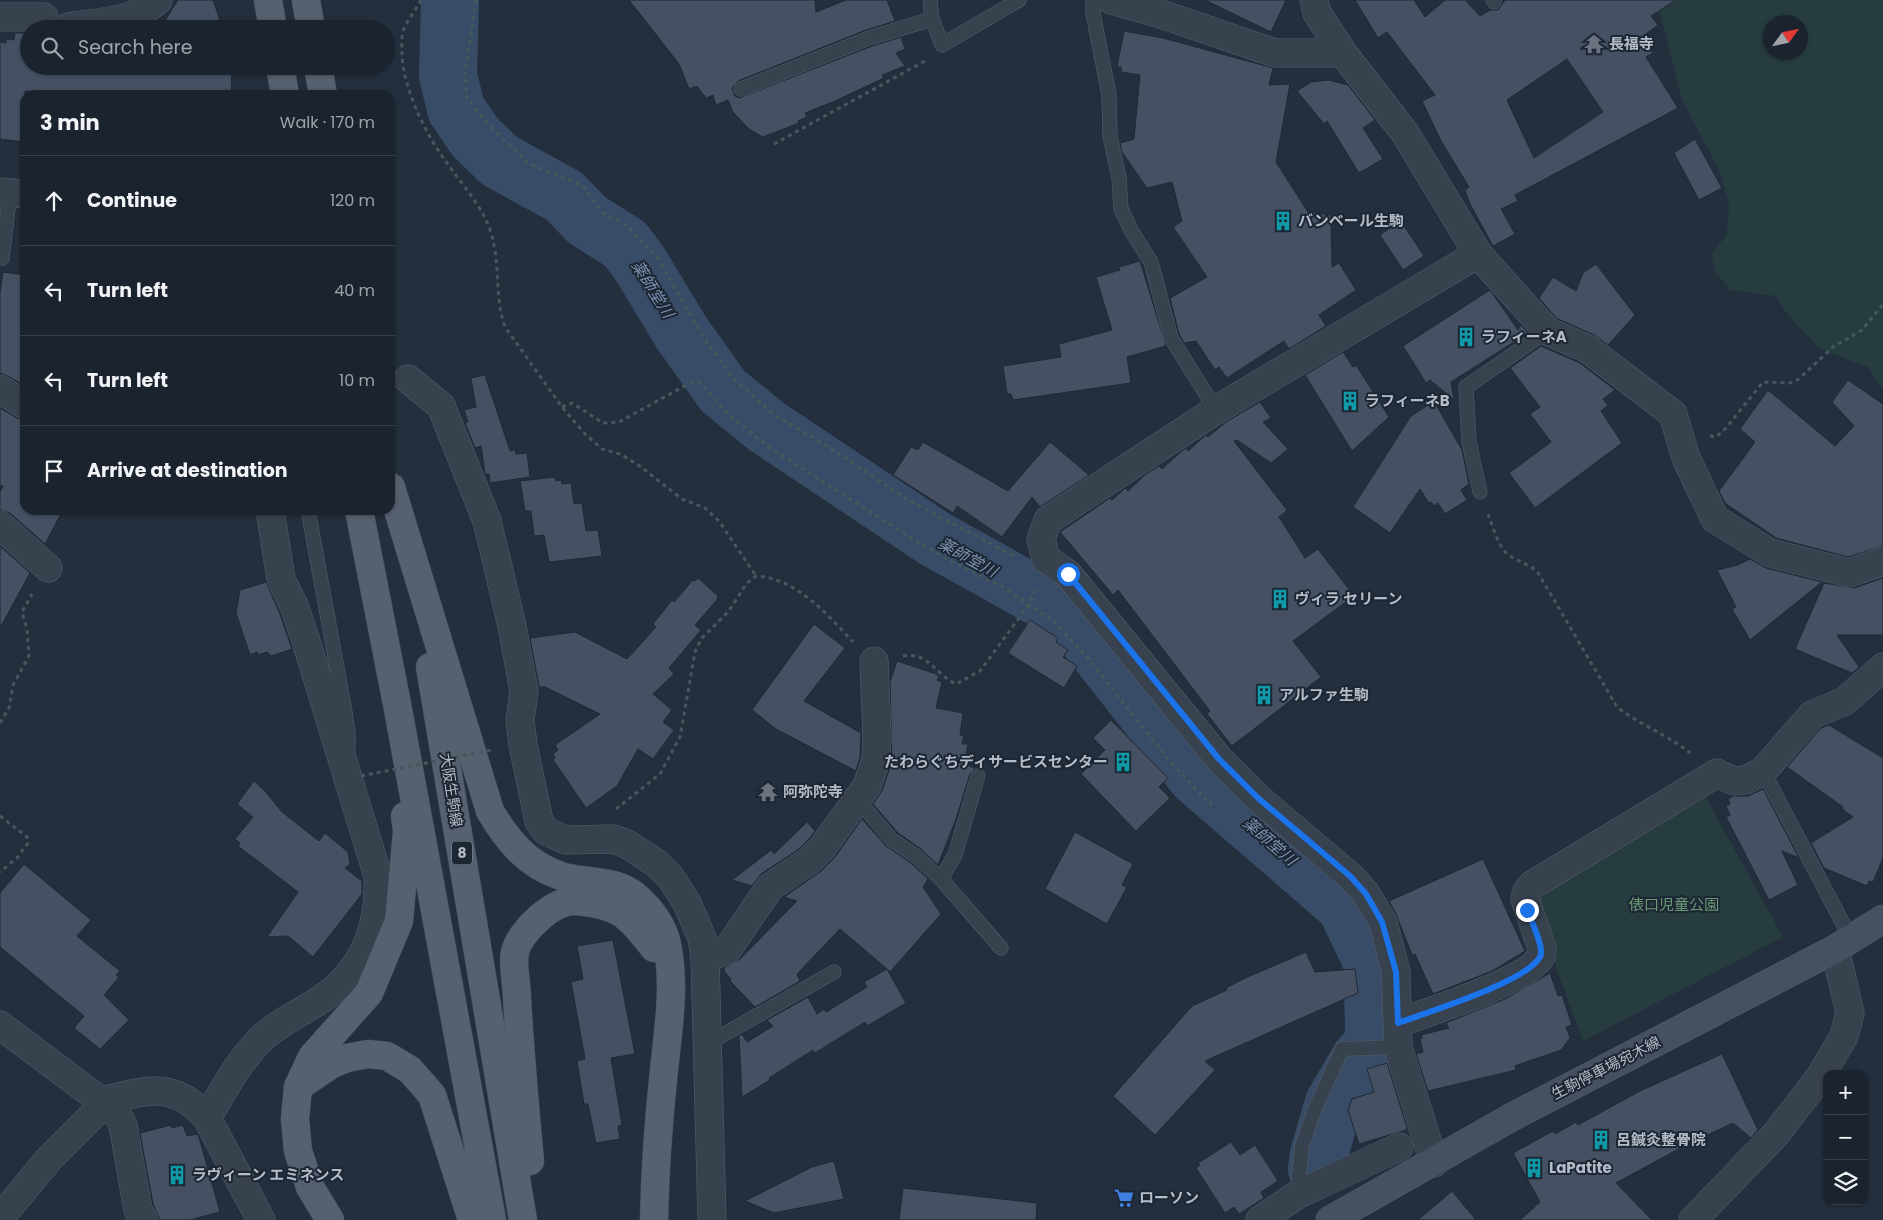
<!DOCTYPE html>
<meta charset="utf-8">
<style>
body{margin:0;font-family:Poppins,"Noto Sans JP",sans-serif;background:#282f3a;color:#f1f3f6}
.controls{position:absolute;right:15px;bottom:15px;display:grid;overflow:hidden;border-radius:10px;box-shadow:0 1px 4px #0004}
.controls button{width:45px;height:45px;display:grid;place-items:center;padding:0;border:0;border-bottom:1px solid #39404a;background:#1b232e;color:#f1f3f6;font:25px sans-serif}
.compass{position:absolute;left:1763px;top:15px;width:45px;height:45px;border-radius:50%;background:#1b232e;box-shadow:0 1px 4px #0004;rotate:57deg}
.stop{position:absolute;width:15px;height:15px;margin:-11px;border:4px solid #1a73e8;border-radius:50%;background:#fff}
.stop.end{background:#1a73e8;border-color:#fff;box-shadow:0 1px 5px #0008}
.list{margin:0;padding:0;list-style:none}
h2{display:flex;justify-content:space-between;align-items:center;height:65px;margin:0;padding:0 20px;font-size:21px}
h2 small{font-size:16px;font-weight:400;color:#a0a4aa}
.list li{display:grid;grid-template-columns:32px 1fr auto;gap:15px;align-items:center;box-sizing:border-box;height:90px;padding:0 20px;border-top:1px solid #39404a}
.list b{display:block;font-size:19px;white-space:nowrap}
.list em{font-size:16px;font-style:normal;color:#a0a4aa}
.icon{flex:none;width:28px;height:28px;fill:none;stroke:currentColor;stroke-width:2;stroke-linecap:round;stroke-linejoin:round}
.map{position:relative;flex:none;width:1883px;height:1220px;overflow:hidden}
.search{position:absolute;background:#1b232e;box-shadow:0 1px 4px #0004;left:20px;top:20px;width:375px;height:55px;display:flex;align-items:center;gap:12px;box-sizing:border-box;padding:0 18px;border-radius:28px;color:#a0a4aa;font-size:19px}
.panel{position:absolute;background:#1b232e;box-shadow:0 1px 4px #0004;left:20px;top:90px;width:375px;height:425px;border-radius:15px}
.map>svg:first-child{display:block}
.green{fill:#263c3f;fill-rule:evenodd}
.lines{fill:none;stroke-linecap:round;stroke-linejoin:round}
.river{stroke:#394c67;stroke-width:58}
.building{fill:#455162;stroke:#1f2835;fill-rule:evenodd}
.lane-casing{stroke:#565f6c;stroke-width:15}
.street-casing{stroke:#565f6c;stroke-width:29}
.secondary-casing{stroke:#565f6c;stroke-width:29}
.primary-casing{stroke:#414a57;stroke-width:29}
.path{stroke:#44595c;stroke-width:3;stroke-dasharray:4 4;stroke-linecap:butt}
.lane{stroke:#38414e;stroke-width:14}
.street{stroke:#38414e;stroke-width:28}
.secondary{stroke:#465061;stroke-width:28}
.primary{stroke:#56606e;stroke-width:28}
.path-bridge{stroke:#44595c;stroke-width:3;stroke-dasharray:4 4;stroke-linecap:butt}
.route{stroke:#1a73e8;stroke-width:6}
.labels{text-anchor:middle;stroke-width:4;stroke-linejoin:round;paint-order:stroke}
.shield{fill:#1d2633;stroke:#878f9c;stroke-width:1}
.shield-label{font-size:14px;font-weight:bold;fill:#b4bcc9}
.poi-label{font-size:15px;font-weight:bold;fill:#b4bcc9;stroke:#1d2633;text-anchor:start}
.street-label{font-size:15px;fill:#b4bcc9;stroke:#1d2633}
.park-label{font-size:15px;fill:#6b9a76;stroke:#1d2633}
.water-label{font-size:16px;font-style:italic;fill:#7c92b1;stroke:#1d2633}
</style>
<div class="map">
<svg width="1883" height="1220" viewBox="0 0 1883 1220">
<rect width="100%" height="100%" fill="#242f3e"/>
<g class="green">
<path d="M1657 0H1883V389L1868 367 1820 349 1788 315 1776 296 1730 290 1715 272 1712 254 1727 234 1729 204 1720 173 1682 99ZM1770 22H1800V52H1770Z"/>
<path d="M1705 796 1783 937 1583 1041 1531 899Z"/>
</g>
<g class="lines">
<path class="river" d="M450 0 448 75 456 109 475 137 500 161 564 196 587 220 625 244 640 264 681 332 723 391 766 426 935 539 1068 613 1197 777 1345 905 1372 961 1374 1025 1373 1045 1360 1059 1334 1103 1319 1154 1317 1169"/>
</g>
<g class="building">
<path d="M178 0H213L223 29H160Z"/>
<path d="M629 0H815L816 12 846 0H887L895 21 866 30 738 81 732 88 735 96 739 98 872 46 901 37 905 49 896 53 905 66 882 75 884 78 835 101 805 113 807 117 798 121 799 123 763 137 749 129 733 112 728 100 716 105 713 95 706 98 697 86 689 89 679 64Z"/>
<path d="M1205 0H1286L1271 32Z"/>
<path d="M1355 0H1414L1425 17 1445 0H1465L1480 16 1490 10H1498L1505 0H1676L1651 16 1658 25 1642 37 1653 53 1646 57 1678 108 1515 195 1518 201 1501 209 1515 234 1493 246 1470 204 1465 191 1469 187 1441 141 1422 101 1435 95 1387 32 1378 38ZM1567 59 1603 112 1534 158 1507 100Z"/>
<path d="M1124 31 1163 38 1273 68 1269 85 1290 84 1276 162 1308 212 1331 215 1332 267 1339 263 1356 290 1319 315 1326 326 1289 349 1284 341 1227 378 1219 367 1215 370 1196 341 1184 343 1179 334 1170 298 1207 277 1173 227 1182 221 1172 182 1147 188 1122 152 1120 143 1134 139 1140 75 1121 72V67H1117Z"/>
<path d="M15 33H29V66H232L231 95H54L25 91V142L0 139V42L6 43V39L14 40Z"/>
<path d="M1328 80 1348 85 1375 120 1363 128 1383 159 1359 173 1327 121 1324 124 1297 91 1311 82Z"/>
<path d="M1695 139 1722 188 1699 200 1674 153Z"/>
<path d="M1401 221 1424 256 1403 270 1380 235Z"/>
<path d="M1140 261 1166 346 1127 357 1131 383 1013 400 1011 394H1007L1003 366 1061 357 1059 344 1112 330 1096 277 1120 270 1119 267Z"/>
<path d="M1596 264 1635 315 1608 345 1594 335 1556 318 1539 298 1553 277 1576 291 1583 273Z"/>
<path d="M3 272 25 275V386L8 376 0 373V293Z"/>
<path d="M1490 290 1518 330 1521 325 1528 333 1451 382 1454 400 1430 380 1426 383 1403 346Z"/>
<path d="M1541 346 1580 363 1615 390 1603 399 1608 405 1601 411 1622 443 1535 508 1509 473 1551 442 1530 414 1540 407 1510 368Z"/>
<path d="M1343 352 1353 367 1356 365 1389 417 1352 451 1305 375Z"/>
<path d="M485 375 510 451 515 450 516 454 527 453 530 477 490 483 489 474H485L481 446 475 448 465 423 468 422 464 410 476 407 471 378Z"/>
<path d="M1848 380 1883 404V546L1848 557 1776 538 1725 503 1719 491 1755 442 1740 429 1768 390 1835 446 1854 426 1832 402Z"/>
<path d="M1434 401 1462 450 1469 484 1461 490 1467 500 1445 514 1438 503 1434 506 1431 502 1429 503 1420 489 1390 533 1353 507 1411 416Z"/>
<path d="M1260 402 1271 418 1263 422 1288 449 1271 463 1237 440 1234 441 1287 510 1279 517 1305 558 1318 549 1354 596 1293 641 1321 677 1232 746 1207 714 1210 711 1118 590 1113 595 1060 532 1110 498 1112 500 1125 488 1128 491 1146 474 1159 466 1162 469 1183 450 1186 448 1188 451 1206 435 1208 437 1226 422Z"/>
<path d="M0 408 17 418 25 421V510H63L45 544 10 513 0 510V492L3 486 0 485Z"/>
<path d="M923 442 1008 491 1050 442 1089 475 1040 507 1032 497 1002 537 957 506 953 513 893 475 911 447 918 450Z"/>
<path d="M555 477 556 481 561 480 562 484 571 483 574 504 582 503 586 531 598 530 602 556 549 562 544 535 534 536 531 511H525L520 481Z"/>
<path d="M0 546 30 573 0 628Z"/>
<path d="M1750 559 1766 568 1822 582 1750 640 1732 609 1736 607 1717 570 1738 565Z"/>
<path d="M698 578 718 596 717 600 695 625 701 630 669 668 674 674 653 694 672 710 663 722 674 730 653 759 638 749 617 786 586 808 553 760 555 758 553 754 558 750 555 745 600 714 545 687H539L530 638 575 632 627 659 656 627 653 624 672 600 674 602 693 580 695 581Z"/>
<path d="M1883 578V635H1837L1859 667 1852 673 1795 649 1824 583 1854 588Z"/>
<path d="M266 582 280 614 292 649 271 656 267 652 258 655 257 652 250 655 236 613 240 590Z"/>
<path d="M1030 620 1058 638 1056 642 1068 650 1063 657 1077 666 1064 688 1008 653Z"/>
<path d="M814 624 845 648 804 701 861 733 860 757 856 771 776 729 752 710Z"/>
<path d="M897 661 936 674 939 677 937 680 942 682 936 708 963 713 960 735 964 736 962 744H968L964 764 975 768 970 774 956 819 938 865 921 849 898 833 873 804 882 791 892 761 890 682Z"/>
<path d="M1111 720 1168 778 1159 787 1170 798 1136 831 1081 774 1105 750 1093 738Z"/>
<path d="M1829 725 1883 758V858L1873 882 1869 881 1867 886 1824 868 1811 843 1853 817 1842 809 1843 807 1787 767 1821 728Z"/>
<path d="M254 781 265 791 282 812 319 841 325 833 348 852 350 864 345 868 362 881V894L313 957 288 936 267 937 298 892 238 846 240 843 235 839 253 817 237 804Z"/>
<path d="M1763 789 1799 858 1782 851 1798 885 1769 900 1726 817 1730 815 1726 806 1730 804 1728 799 1733 796H1748Z"/>
<path d="M862 819 886 846 911 863 928 879 923 887 941 914 890 972 887 969 906 1003 867 1026 865 1022 815 1053 813 1050 769 1078 770 1080 742 1097 739 1036 742 1034 747 1042 773 1026 767 1020 808 997 817 1014 824 1009 826 1012 867 987 864 982 887 969 840 929 797 974 800 981 755 1007 730 981 731 979 724 971 725 967 740 959 797 901 784 897 820 872 835 857Z"/>
<path d="M807 822 815 831 810 838 799 849 761 874 752 886 732 880 771 850 774 854Z"/>
<path d="M1075 832 1133 864 1122 885 1127 887 1107 924 1045 889Z"/>
<path d="M1483 859 1525 951 1492 971 1433 994 1415 954 1412 955 1396 914 1389 901Z"/>
<path d="M24 864 91 920 77 936 120 971 116 975 119 977 104 995 129 1020 100 1049 74 1028 84 1016 0 947V893Z"/>
<path d="M613 940 635 1054 611 1058 622 1125 618 1126 620 1139 596 1143 588 1104H584L577 1061 585 1059 571 982 583 979 577 946Z"/>
<path d="M1306 952 1315 972 1355 969 1358 993 1205 1061 1215 1070 1155 1135 1113 1096 1192 1006 1227 990 1226 988 1243 979Z"/>
<path d="M1550 973 1558 996 1562 995 1572 1025 1566 1027 1570 1038 1561 1050 1515 1066 1516 1070 1428 1091 1416 1054 1423 1052 1420 1039 1422 1038 1421 1035 1449 1028 1446 1023 1505 999Z"/>
<path d="M1722 1054 1758 1130 1751 1138 1733 1123 1684 1146 1616 1183 1652 1220H1520L1540 1202 1513 1153 1553 1131 1555 1134 1576 1122 1578 1125 1640 1091Z"/>
<path d="M1387 1063 1407 1128 1406 1130 1359 1144 1348 1110 1352 1099 1374 1092 1367 1069Z"/>
<path d="M171 1125 172 1128 183 1125 187 1136 198 1134 220 1212 190 1220H160L153 1204 140 1133Z"/>
<path d="M1231 1142 1240 1155 1255 1145 1278 1181 1261 1192 1264 1198 1239 1214 1234 1207 1225 1213 1196 1168 1200 1165 1198 1163Z"/>
<path d="M834 1161 844 1199 774 1213 745 1201 812 1167Z"/>
<path d="M903 1188 1037 1203 1036 1220H899Z"/>
<path d="M1452 1191 1476 1220H1418Z"/>
</g>
<g class="lines">
<defs>
<g id="lane">
<path d="M930 0 932 19 942 45 1019 0"/>
<path d="M1093 0V13L1109 95 1110 136 1119 178 1121 209 1132 232 1151 262 1171 338 1216 410"/>
<path d="M1493 0 1494 2"/>
<path d="M741 89 869 38 932 19"/>
<path d="M2 258 10 193"/>
<path d="M1480 492 1469 442 1466 387 1547 331"/>
<path d="M308 510 344 706 348 732V750"/>
<path d="M1763 771 1851 939"/>
<path d="M857 799 892 840 916 856 941 879 1001 948"/>
<path d="M941 879 955 855 978 776"/>
<path d="M707 1044 834 972"/>
<path d="M1297 1195 1302 1146 1315 1109 1342 1049 1398 1047"/>
</g>
<g id="street">
<path d="M1111 0 1158 13 1275 53H1343"/>
<path d="M1314 0 1317 13 1343 53 1405 133 1478 254 1547 331 1588 349 1673 414 1686 458 1715 519 1770 553 1849 573 1883 561"/>
<path d="M0 17H44"/>
<path d="M68 27C98 22 135 22 158 0"/>
<path d="M0 192 25 194"/>
<path d="M408 379 441 406 487 521 512 626 524 691 520 720 523 745 539 821 546 831 565 840 613 839 627 844 656 863 671 878 687 903 702 938 705 958 712 1220"/>
<path d="M0 389 25 405"/>
<path d="M0 525 48 568"/>
<path d="M705 958 727 950 770 887 809 861 822 848 867 786 876 760 877 737 874 661"/>
<path d="M1398 1023C1426 1013 1530 980 1541 956 1542 954 1542 951 1542 949L1525 899 1527 891 1532 885 1717 773 1734 781 1746 780 1763 771 1812 715 1845 701 1883 667"/>
<path d="M0 1025 101 1101"/>
<path d="M109 1099 123 1125 138 1210 144 1220"/>
<path d="M1434 1163 1398 1047 1396 972 1383 922 1366 894 1350 876 1258 798 1219 759 1068 574 1046 559 1041 539 1048 520 1216 410 1478 254"/>
<path d="M0 1218 49 1159 93 1115 101 1101C146 1091 173 1079 207 1118"/>
<path d="M261 1220 207 1118C223 1091 238 1062 260 1040 277 1023 301 1013 320 1000 364 971 380 928 378 876L306 641 295 608 281 579 270 510"/>
<path d="M1260 1220 1297 1195 1399 1147"/>
<path d="M1693 1220 1776 1134 1820 1077 1844 1036 1850 1013 1835 949"/>
</g>
<path id="secondary" d="M1330 1220 1512 1117 1835 949 1883 919"/>
<g id="primary">
<path d="M268 0 273 29"/>
<path d="M306 0 311 29"/>
<path d="M280 66 285 95"/>
<path d="M318 66 323 95"/>
<path d="M391 487 490 811C507 840 527 865 561 876 580 882 601 880 620 887 639 893 661 921 666 940 677 985 667 1036 663 1080 658 1127 655 1173 654 1220"/>
<path d="M359 510 397 704 492 1220"/>
<path d="M430 667 523 1220"/>
<path d="M298 1087 332 1064 347 1058 368 1054 387 1056 410 1070 432 1095 472 1220"/>
<path d="M530 1161C525 1107 520 1052 517 998 517 984 512 965 515 952 520 931 554 899 576 901 619 905 628 914 654 948"/>
<path d="M330 1220 310 1187 298 1151 295 1119 298 1087 312 1057 369 993 399 921 407 831 405 816"/>
</g>
</defs>
<use href="#lane" class="lane-casing"/>
<use href="#street" class="street-casing"/>
<use href="#secondary" class="secondary-casing"/>
<use href="#primary" class="primary-casing"/>
<g class="path">
<path d="M421 0C416 10 408 19 404 29 401 35 402 45 402 52 402 87 426 135 447 163 462 185 481 204 490 230 501 261 494 297 505 327L562 407 585 434 602 449 620 454 637 464 682 499 705 508 719 521 756 576"/>
<path d="M476 0 465 73 467 98 486 122 528 163 583 186 603 213 626 225 658 258 706 341 733 378 773 414 827 446 908 500 1014 556"/>
<path d="M774 144 925 61"/>
<path d="M562 407 572 403 603 423 619 422 690 383 699 382 726 412 770 448 905 534 943 557 1003 587 1054 621 1087 657 1168 759 1210 804 1215 798"/>
<path d="M1710 436 1716 437 1726 428 1763 382 1790 383 1799 379 1833 347 1862 330 1883 304"/>
<path d="M1488 514C1493 526 1498 548 1510 556 1519 562 1528 564 1537 571L1617 707C1640 725 1668 735 1690 753"/>
<path d="M903 656C928 651 937 676 956 684L980 671 1030 603 1036 588"/>
<path d="M0 723 9 708 13 685 29 656 27 629 22 612 32 594"/>
<path d="M616 809 660 774 680 737 695 652 701 639 728 612 747 583 756 576C796 578 827 614 853 642"/>
<path d="M0 816 27 837 28 843 17 858 0 872"/>
</g>
<use href="#lane" class="lane"/>
<use href="#street" class="street"/>
<use href="#secondary" class="secondary"/>
<use href="#primary" class="primary"/>
<path class="path-bridge" d="M361 776 491 750"/>
</g>
<g class="lines">
<path class="route" d="M1068 574 1219 759 1258 798 1350 876 1366 894 1382 922 1396 972 1398 1023C1428 1012 1526 982 1540 957 1545 949 1531 920 1527 910"/>
</g>
<defs>
<symbol id="temple-bare" viewBox="-9 -9 18 18"><path d="M0-6L5-2H3V0L6.5 2.5H4V6H1.5V3h-3V6H-4V2.5H-6.5L-3 0V-2H-5Z" fill="#6b7280" stroke="#1d2633" stroke-width="2.5" paint-order="stroke"/></symbol>
<symbol id="building-bare" viewBox="-9 -9 18 18"><path d="M-4-6H4V6H1V3H-1V6H-4ZM-2.5-4.3h1.7v1.8h-1.7ZM.8-4.3h1.7v1.8H.8ZM-2.5-1h1.7V.8h-1.7ZM.8-1h1.7V.8H.8Z" fill="#0f9aa8" stroke="#1d2633" stroke-width="2.5" paint-order="stroke"/></symbol>
<symbol id="supermarket-bare" viewBox="-9 -9 18 18"><path d="M-6-5.5h2.5l.6 2H6L4.5 2H-2.5L-4.4-4H-6ZM-1.5 3.2a1.3 1.3 0 1 0 .1 0ZM3 3.2a1.3 1.3 0 1 0 .1 0Z" fill="#3f7fe0" stroke="#1d2633" stroke-width="2.5" paint-order="stroke"/></symbol>
</defs>
<g fill-rule="evenodd">
<use href="#temple-bare" x="1580" y="30" width="28" height="28"/>
<use href="#building-bare" x="1269" y="207" width="28" height="28"/>
<use href="#building-bare" x="1452" y="323" width="28" height="28"/>
<use href="#building-bare" x="1336" y="387" width="28" height="28"/>
<use href="#building-bare" x="1266" y="585" width="28" height="28"/>
<use href="#building-bare" x="1250" y="681" width="28" height="28"/>
<use href="#building-bare" x="1109" y="748" width="28" height="28"/>
<use href="#temple-bare" x="754" y="778" width="28" height="28"/>
<use href="#building-bare" x="1587" y="1126" width="28" height="28"/>
<use href="#building-bare" x="1520" y="1154" width="28" height="28"/>
<use href="#building-bare" x="163" y="1161" width="28" height="28"/>
<use href="#supermarket-bare" x="1110" y="1184" width="28" height="28"/>
</g>
<g class="labels">
<rect class="shield" x="452" y="841.5" width="20" height="23" rx="4"/>
<g class="shield-label">
<text x="462" y="858">8</text>
</g>
<g class="poi-label">
<text x="1609" y="49">長福寺</text>
<text x="1298" y="226">バンベール生駒</text>
<text x="1481" y="342">ラフィーネA</text>
<text x="1365" y="406">ラフィーネB</text>
<text x="1295" y="604">ヴィラ セリーン</text>
<text x="1279" y="700">アルファ生駒</text>
<text x="1108" y="767" text-anchor="end">たわらぐちディサービスセンター</text>
<text x="783" y="797">阿弥陀寺</text>
<text x="1616" y="1145">呂鍼灸整骨院</text>
<text x="1549" y="1173">LaPatite</text>
<text x="192" y="1180">ラヴィーン エミネンス</text>
<text x="1139" y="1203">ローソン</text>
</g>
<g class="street-label">
<text transform="translate(451 790) rotate(81)" y="5">大阪生駒線</text>
<text transform="translate(1606 1068) rotate(-27)" y="5">生駒停車場宛木線</text>
</g>
<g class="park-label">
<text x="1674" y="910">俵口児童公園</text>
</g>
<g class="water-label">
<text transform="translate(653 289) rotate(58)" y="6">薬師堂川</text>
<text transform="translate(968 557) rotate(29)" y="6">薬師堂川</text>
<text transform="translate(1270 841) rotate(41)" y="6">薬師堂川</text>
</g>
</g>
</svg>
<div class="controls">
<button>+</button>
<button>−</button>
<button><svg class="icon" aria-label="layers" viewBox="0 0 24 24"><path d="M12 4l9 5-9 5-9-5zM3 14l9 5 9-5"/></svg></button>
</div>
<svg class="compass" viewBox="-18 -18 36 36"><path d="M0-13l5 13h-10z" fill="#e53935"/><path d="M0 13l5-13h-10z" fill="#a0a4aa"/></svg>
<div class="stop" style="left:1068px;top:574px"></div>
<div class="stop end" style="left:1527px;top:910px"></div>
<div class="search"><svg class="icon" aria-label="search" viewBox="0 0 24 24"><circle cx="10" cy="10" r="6"/><path d="M15 15l6 6"/></svg>Search here</div>
<section class="panel">
<h2>3 min<small>Walk · 170 m</small></h2>
<ul class="list">
<li><svg class="icon" aria-label="ahead" viewBox="0 0 24 24"><path d="M12 20V5M6 11l6-6 6 6"/></svg><div><b>Continue</b></div><em>120 m</em></li>
<li><svg class="icon" aria-label="left" viewBox="0 0 24 24"><path d="M17 20v-9H6M10 6l-5 5 5 5"/></svg><div><b>Turn left</b></div><em>40 m</em></li>
<li><svg class="icon" aria-label="left" viewBox="0 0 24 24"><path d="M17 20v-9H6M10 6l-5 5 5 5"/></svg><div><b>Turn left</b></div><em>10 m</em></li>
<li><svg class="icon" aria-label="arrive" viewBox="0 0 24 24"><path d="M6 21V4h12l-3 4 3 4H6"/></svg><div><b>Arrive at destination</b></div></li>
</ul>
</section>
</div>
